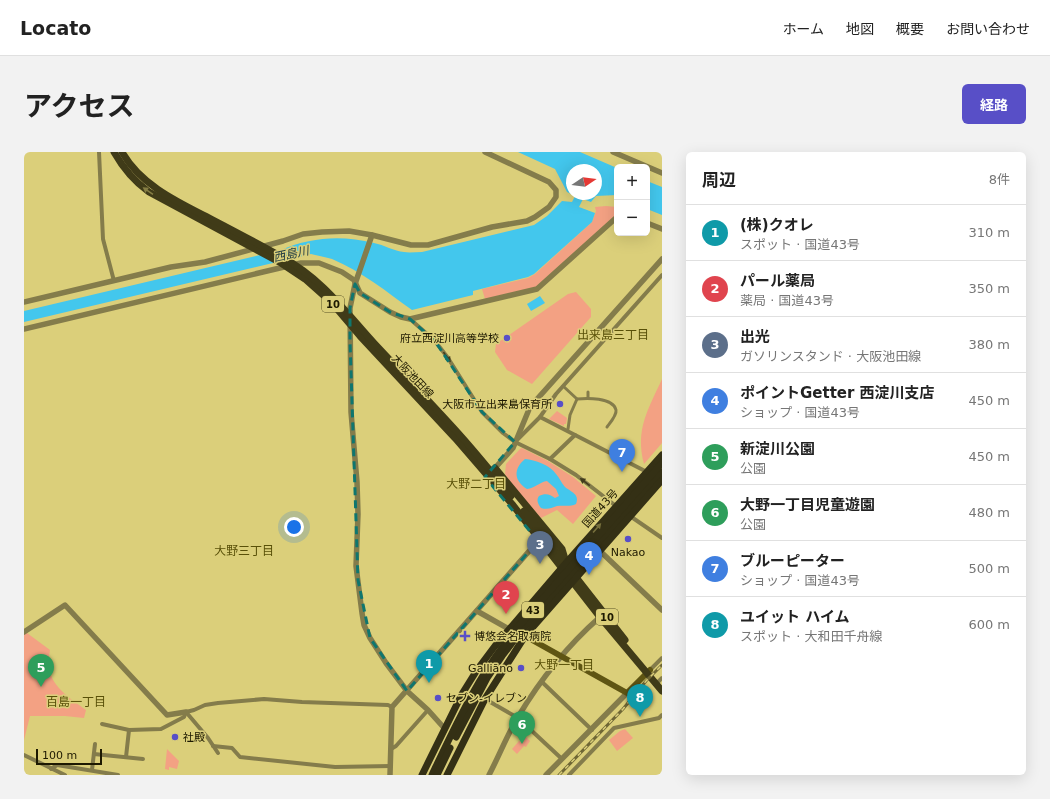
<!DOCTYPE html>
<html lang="ja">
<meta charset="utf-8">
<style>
body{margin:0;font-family:"DejaVu Sans","Noto Sans JP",sans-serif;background:#f2f2f2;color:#222}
.controls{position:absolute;right:12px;top:12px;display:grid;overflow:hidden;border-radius:6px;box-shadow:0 4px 16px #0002}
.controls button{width:36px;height:36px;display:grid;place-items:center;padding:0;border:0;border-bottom:1px solid #e0e0e0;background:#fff;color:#222;font:20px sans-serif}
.compass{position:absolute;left:542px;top:12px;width:36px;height:36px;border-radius:50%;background:#fff;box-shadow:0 4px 16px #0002;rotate:77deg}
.scale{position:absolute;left:12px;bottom:10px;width:66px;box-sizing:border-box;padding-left:4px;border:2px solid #1d1901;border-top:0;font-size:11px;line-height:14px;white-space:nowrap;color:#1d1901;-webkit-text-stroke:3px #dbcf7a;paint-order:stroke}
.you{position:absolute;left:270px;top:375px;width:14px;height:14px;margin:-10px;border:3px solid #fff;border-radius:50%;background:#1a73e8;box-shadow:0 0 0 6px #1a73e833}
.badge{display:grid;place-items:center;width:26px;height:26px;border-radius:50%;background:#584fc7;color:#fff;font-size:13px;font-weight:700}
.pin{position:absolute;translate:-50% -33px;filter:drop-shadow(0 1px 2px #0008)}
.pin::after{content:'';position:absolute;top:21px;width:14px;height:12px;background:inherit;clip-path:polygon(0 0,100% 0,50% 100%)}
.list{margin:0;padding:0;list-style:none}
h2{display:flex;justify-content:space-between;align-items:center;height:52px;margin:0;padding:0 16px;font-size:17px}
h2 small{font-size:13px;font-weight:400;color:#767676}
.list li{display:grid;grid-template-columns:26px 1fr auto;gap:12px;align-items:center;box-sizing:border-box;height:56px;padding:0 16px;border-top:1px solid #e0e0e0}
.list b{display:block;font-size:15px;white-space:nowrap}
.list p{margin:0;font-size:13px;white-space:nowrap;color:#767676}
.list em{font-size:13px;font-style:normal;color:#767676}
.map{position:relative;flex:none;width:638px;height:623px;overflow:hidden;border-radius:6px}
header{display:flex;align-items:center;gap:24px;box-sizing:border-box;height:56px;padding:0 20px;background:#fff;border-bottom:1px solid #e0e0e0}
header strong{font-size:19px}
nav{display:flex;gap:22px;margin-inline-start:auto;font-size:14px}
.intro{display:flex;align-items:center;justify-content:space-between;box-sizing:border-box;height:96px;padding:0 24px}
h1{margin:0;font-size:28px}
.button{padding:10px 18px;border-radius:6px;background:#584fc7;color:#fff;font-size:14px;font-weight:700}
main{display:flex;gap:24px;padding:0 24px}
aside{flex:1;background:#fff;border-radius:6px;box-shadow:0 4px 16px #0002}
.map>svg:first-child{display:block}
.green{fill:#f3a183}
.water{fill:#43c7ed;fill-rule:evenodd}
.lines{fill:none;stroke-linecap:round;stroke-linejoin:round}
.pedestrian{stroke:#847c4b;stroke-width:3}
.minor{stroke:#847c4b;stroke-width:4}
.tertiary{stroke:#847c4b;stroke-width:5.5}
.secondary{stroke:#5f5513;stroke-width:6}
.primary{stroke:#403b18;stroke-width:7}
.trunk{stroke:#343015;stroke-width:7}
.rail-casing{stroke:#6f6735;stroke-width:3}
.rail{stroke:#dbcf7a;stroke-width:1.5;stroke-dasharray:4.5;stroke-linecap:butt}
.oneway{fill:#867e44}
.oneway2{fill:#413c1b}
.oneway3{fill:#77703d}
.marked{fill:none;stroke:#0f766e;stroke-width:3;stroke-dasharray:8 5;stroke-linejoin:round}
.poi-dot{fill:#584fc7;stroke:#dbcf7a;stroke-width:1.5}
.labels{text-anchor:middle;stroke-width:3;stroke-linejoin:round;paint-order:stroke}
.shield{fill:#dbcf7a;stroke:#565025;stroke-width:1}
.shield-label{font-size:10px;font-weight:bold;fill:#1d1901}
.poi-label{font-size:11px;fill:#1d1901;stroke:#dbcf7a;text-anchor:end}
.street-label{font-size:11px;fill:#1d1901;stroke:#dbcf7a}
.water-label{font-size:12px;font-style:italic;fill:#1d3942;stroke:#dbcf7a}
.neighbourhood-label{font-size:12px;fill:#595008;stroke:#dbcf7a}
</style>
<header>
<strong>Locato</strong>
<nav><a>ホーム</a><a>地図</a><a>概要</a><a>お問い合わせ</a></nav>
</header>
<div class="intro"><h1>アクセス</h1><a class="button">経路</a></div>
<main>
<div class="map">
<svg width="638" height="623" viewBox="0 0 638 623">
<rect width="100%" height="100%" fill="#dbcf7a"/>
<g class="green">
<path d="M582 54 593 55V62L512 135 461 147 458 137 504 126 511 122 568 70 572 59 571 55Z"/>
<path d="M552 140 567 157V165L508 232 483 218 471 200 472 192 544 142Z"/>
<path d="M638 227V291L620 312C611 277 624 258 638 227Z"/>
<path d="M533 259 543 266 542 272H540V274L525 267Z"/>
<path d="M498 296 524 309 549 325 572 344 549 372 533 358 517 366 490 335 481 322 482 312 496 297Z"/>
<path d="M3 481 26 498C25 504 24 511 25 517 29 536 47 547 62 558L60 566 41 564H6L0 588V482Z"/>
<path d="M601 577 609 586 593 599 585 588 596 579Z"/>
<path d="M502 585 506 589 502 595 500 594 493 602 488 597 495 589 497 590Z"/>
<path d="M143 597 155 609 153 617 145 615V618L141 617Z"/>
</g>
<g class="water">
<path d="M494 0H556L593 16V43L572 44 567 50 559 47 555 55 571 61 568 70 510 122 504 125 449 139V143L388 158C363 140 337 119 308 107 302 105 294 104 287 102L0 170V159L257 98C287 85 318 83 350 91 360 93 370 99 380 100 385 101 392 100 398 100L510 73 523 64 538 49 548 50 551 44 543 40 531 17ZM548 18H572V42H548Z"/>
<path d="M623 29 638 35V63L623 57Z"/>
<path d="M516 144 521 151 507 159 503 152Z"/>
<path d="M501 307C511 308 526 313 532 322 536 326 537 331 541 335 547 340 556 342 552 352 546 355 540 353 533 354 527 356 524 358 517 356 514 352 512 348 515 344 521 341 526 342 531 346L535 344 532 337 523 329C516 330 511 336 503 337 490 329 489 317 501 307Z"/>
</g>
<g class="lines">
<g class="pedestrian">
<path d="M539 234 553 247 546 263 544 277"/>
<path d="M564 240V246"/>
<path d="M553 247C562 246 589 245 592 258 593 263 586 271 583 275"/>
</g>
<g class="minor">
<path d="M75 0 79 87 90 129"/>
<path d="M386 167 411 189 424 206 458 260 479 281 491 290 526 307 552 323 592 354"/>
<path d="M516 265 623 320"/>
<path d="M494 287 516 265 532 242 638 123"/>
<path d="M526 307 551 283"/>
<path d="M606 364 638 386"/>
<path d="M626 518 638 506"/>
<path d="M635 529 638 526"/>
<path d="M518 530 568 578"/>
<path d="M461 547 494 566 538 607"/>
<path d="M162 560 170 558 181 553 194 551 240 547 278 550 364 553 368 555"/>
<path d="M162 560 184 586 194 601"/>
<path d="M78 572 105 578 137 577 160 565 162 560"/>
<path d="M189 594 208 596 216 605 311 615 367 614"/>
<path d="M367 597 372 594 404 558"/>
<path d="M70 602 119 607"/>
<path d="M0 603 41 623"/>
<path d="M102 605 105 578"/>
<path d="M27 617 33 613 94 623"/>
<path d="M68 618 71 592"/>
<path d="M545 623 590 576 635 566 638 563"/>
</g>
<g class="tertiary">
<path d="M589 0 638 21"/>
<path d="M623 71 638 77"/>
<path d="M348 83 331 132 326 156 327 260 333 330 334 362 332 414 338 461 340 473 346 486 362 511 383 539 404 558 421 577"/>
<path d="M0 150 147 115 181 110 259 89 279 82 298 80 325 79 348 83 387 93H404L468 75 503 69 511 65 525 55 532 45V38L525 30 461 0"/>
<path d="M0 177 277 111H295L318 120 330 128 336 141 366 160 377 165 386 167 513 137 593 65"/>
<path d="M471 316 489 296 506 255 638 107"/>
<path d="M576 399 638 458"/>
<path d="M453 459 485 477"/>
<path d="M0 480 41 453 143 563 162 560"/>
<path d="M366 623 368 555 514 389"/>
<path d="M465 623C475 604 483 583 494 565 516 528 543 494 576 465"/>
<path d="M522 623 603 541"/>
</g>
<path class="secondary" d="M501 484 603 541 626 518"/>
<g class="primary">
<path d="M90 0C99 16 110 29 125 40L257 111 281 127 308 151 336 184 431 286 488 352 576 465 638 539"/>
<path d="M98 0C117 34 156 51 189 68 212 80 235 92 258 105 298 127 320 158 350 191 378 221 407 251 435 282 453 302 470 323 487 344"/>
<path d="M465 322 471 316 538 397 541 407"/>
<path d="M500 359 601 488"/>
</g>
<g class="trunk">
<path d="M432 585 463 526 478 504 497 479 638 320"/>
<path d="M398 623 438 542 453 518 471 494 542 411 638 303"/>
<path d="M408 623C424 589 440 554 460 522 470 506 482 490 494 475L638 311"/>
<path d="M413 623 426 596"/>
<path d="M423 623 461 547 501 484 638 328"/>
</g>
<defs>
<path id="rail" d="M535 623 599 557 622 529 638 513"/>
</defs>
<use href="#rail" class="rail-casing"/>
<use href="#rail" class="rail"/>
</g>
<defs><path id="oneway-solid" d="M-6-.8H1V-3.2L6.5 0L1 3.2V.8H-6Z"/></defs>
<use class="oneway" href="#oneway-solid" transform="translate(124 39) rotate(-146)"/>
<g class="oneway2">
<use href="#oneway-solid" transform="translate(423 205) rotate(54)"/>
<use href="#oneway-solid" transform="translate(561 330) rotate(-143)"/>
</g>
<use class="oneway3" href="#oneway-solid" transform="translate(573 376) rotate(-49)"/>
<path class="marked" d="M331 132 336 141 366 160 386 167 411 189 458 260 491 290 461 325 514 389 383 539 346 486 334 428 326 190V156Z"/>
<g class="poi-dot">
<circle cx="483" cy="186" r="4"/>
<circle cx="536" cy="252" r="4"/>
<circle cx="604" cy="387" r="4"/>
<path d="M439 478h4v4h4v4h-4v4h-4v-4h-4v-4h4z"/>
<circle cx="497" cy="516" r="4"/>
<circle cx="414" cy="546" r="4"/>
<circle cx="151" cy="585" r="4"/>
</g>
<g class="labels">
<g class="shield">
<rect x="298" y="144" width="22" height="16" rx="3"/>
<rect x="498" y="450" width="22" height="16" rx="3"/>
<rect x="572" y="457" width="22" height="16" rx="3"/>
</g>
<g class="shield-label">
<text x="309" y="156">10</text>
<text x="509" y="462">43</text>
<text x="583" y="469">10</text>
</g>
<g class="poi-label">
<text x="475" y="190">府立西淀川高等学校</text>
<text x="528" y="256">大阪市立出来島保育所</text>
<text x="604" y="404" text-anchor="middle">Nakao</text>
<text x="450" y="488" text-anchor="start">博悠会名取病院</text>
<text x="489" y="520">Galliāno</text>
<text x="422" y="550" text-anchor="start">セブン-イレブン</text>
<text x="159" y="589" text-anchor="start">社殿</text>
</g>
<g class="street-label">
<text transform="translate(389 224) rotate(47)" y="4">大阪池田線</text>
<text transform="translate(576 356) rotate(-48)" y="4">国道43号</text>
</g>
<g class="water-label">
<text transform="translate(267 102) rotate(-12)" y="4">西島川</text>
</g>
<g class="neighbourhood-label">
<text x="589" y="187">出来島三丁目</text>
<text x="452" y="336">大野二丁目</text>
<text x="220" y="403">大野三丁目</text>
<text x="540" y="517">大野一丁目</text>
<text x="52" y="554">百島一丁目</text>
</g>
</g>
</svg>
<div class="controls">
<button>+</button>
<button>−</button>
</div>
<svg class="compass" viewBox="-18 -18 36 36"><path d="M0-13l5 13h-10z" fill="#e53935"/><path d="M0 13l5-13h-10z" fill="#767676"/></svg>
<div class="scale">100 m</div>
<div class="you"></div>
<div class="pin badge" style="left:405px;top:531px;background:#0f9aa8">1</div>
<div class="pin badge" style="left:482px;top:462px;background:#e0444e">2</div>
<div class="pin badge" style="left:516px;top:412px;background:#5c6f8a">3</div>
<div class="pin badge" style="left:565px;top:423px;background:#3f7fe0">4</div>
<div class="pin badge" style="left:17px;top:535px;background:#2e9e5b">5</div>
<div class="pin badge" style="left:498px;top:592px;background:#2e9e5b">6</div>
<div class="pin badge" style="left:598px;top:320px;background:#3f7fe0">7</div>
<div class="pin badge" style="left:616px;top:565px;background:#0f9aa8">8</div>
</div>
<aside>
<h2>周辺<small>8件</small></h2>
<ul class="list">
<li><span class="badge" style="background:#0f9aa8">1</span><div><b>(株)クオレ</b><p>スポット · 国道43号</p></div><em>310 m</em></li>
<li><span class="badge" style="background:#e0444e">2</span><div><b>パール薬局</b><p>薬局 · 国道43号</p></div><em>350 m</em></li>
<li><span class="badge" style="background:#5c6f8a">3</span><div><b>出光</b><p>ガソリンスタンド · 大阪池田線</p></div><em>380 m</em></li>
<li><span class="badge" style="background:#3f7fe0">4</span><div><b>ポイントGetter 西淀川支店</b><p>ショップ · 国道43号</p></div><em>450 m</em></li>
<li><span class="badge" style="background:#2e9e5b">5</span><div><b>新淀川公園</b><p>公園</p></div><em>450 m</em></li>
<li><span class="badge" style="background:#2e9e5b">6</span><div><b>大野一丁目児童遊園</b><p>公園</p></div><em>480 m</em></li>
<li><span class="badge" style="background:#3f7fe0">7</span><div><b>ブルーピーター</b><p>ショップ · 国道43号</p></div><em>500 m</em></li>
<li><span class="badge" style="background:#0f9aa8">8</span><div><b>ユイット ハイム</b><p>スポット · 大和田千舟線</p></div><em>600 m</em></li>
</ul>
</aside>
</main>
